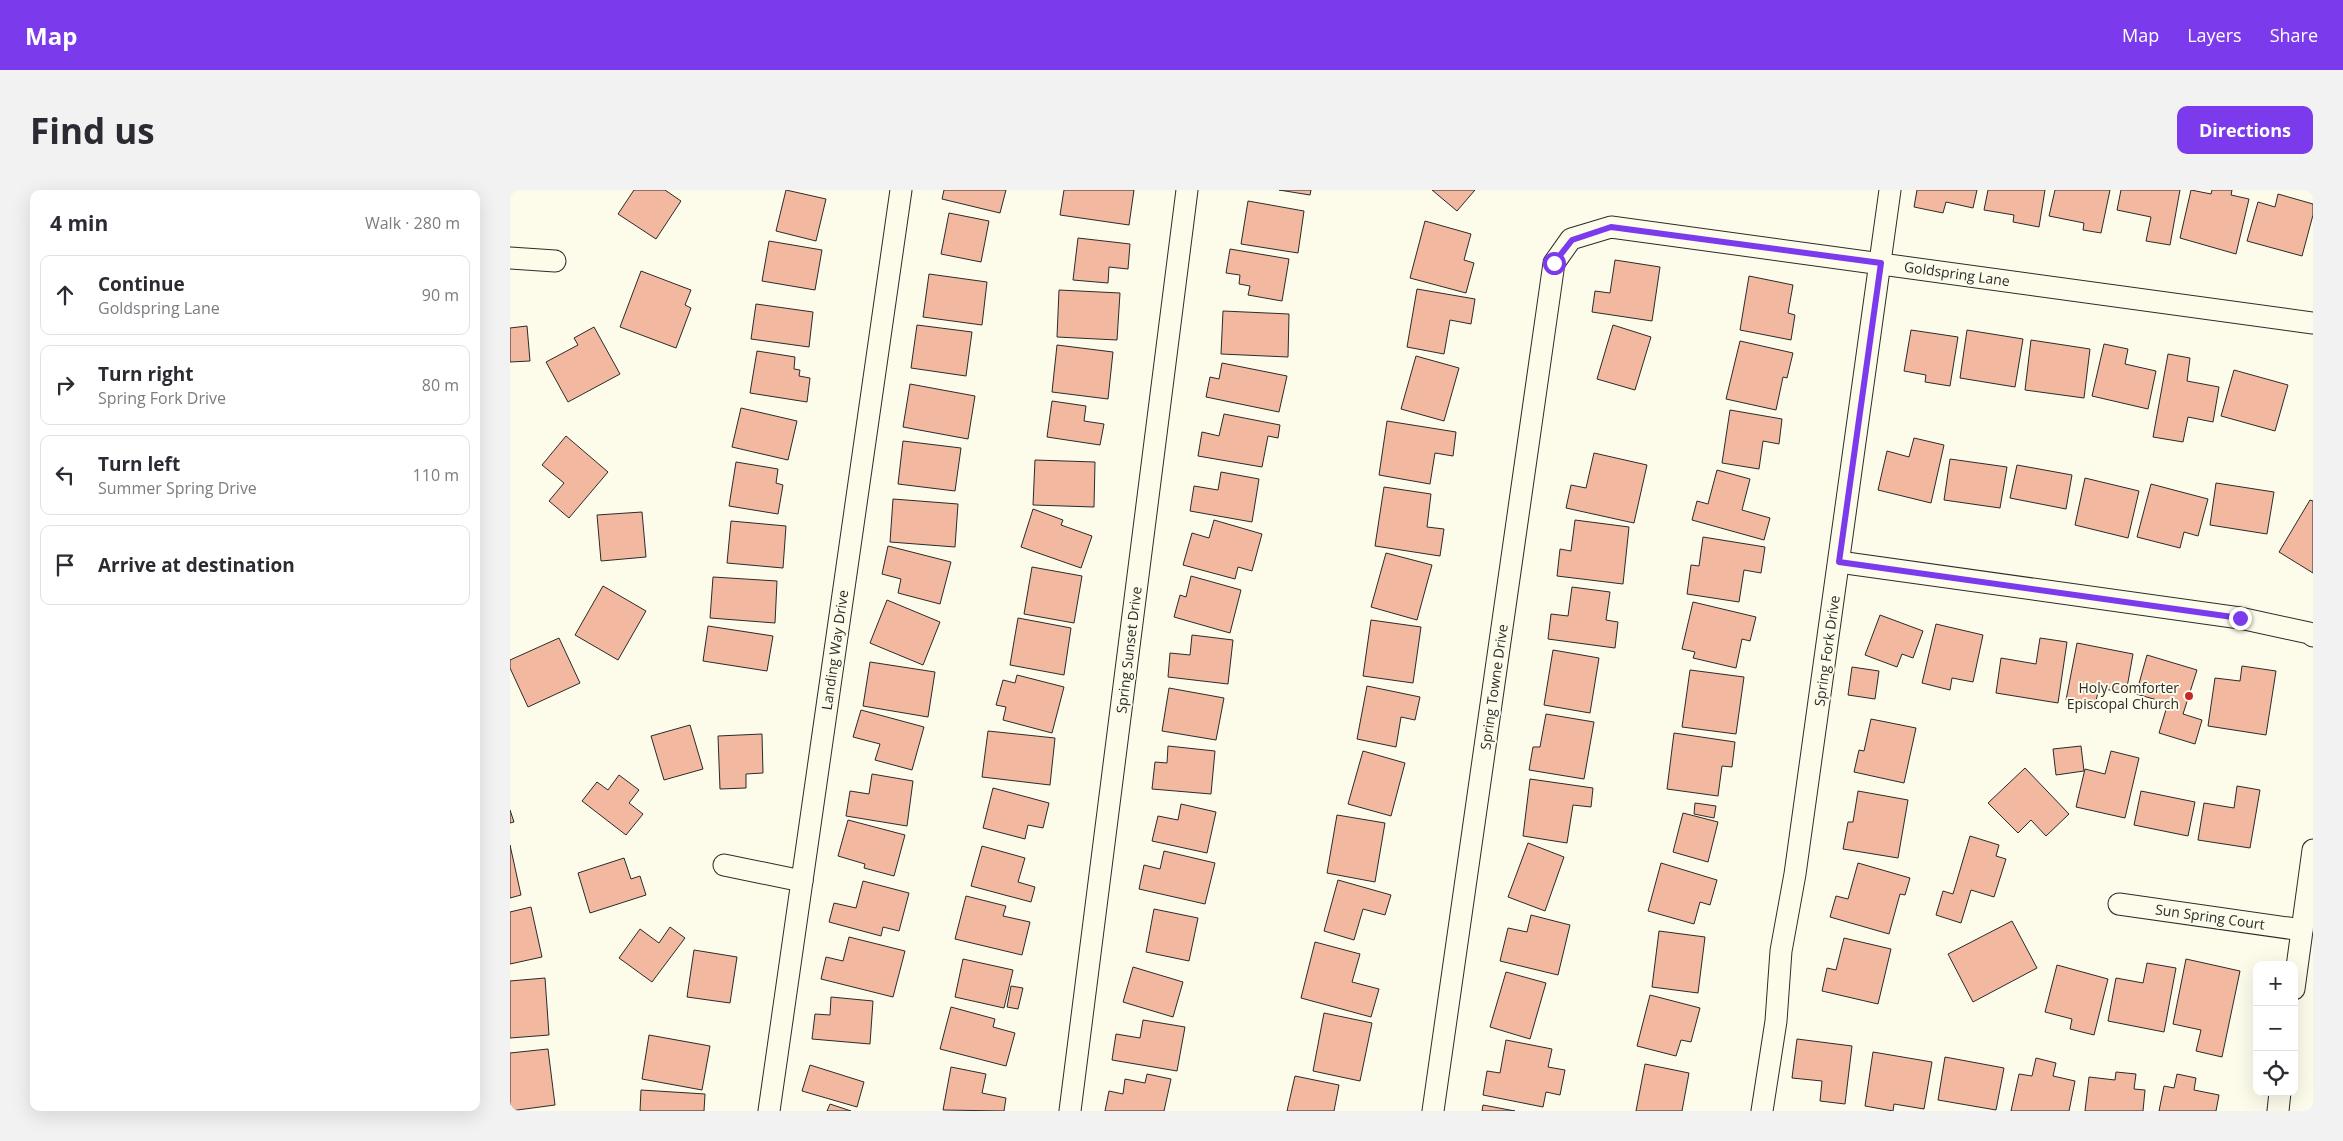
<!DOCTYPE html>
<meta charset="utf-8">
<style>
body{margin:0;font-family:"Open Sans",sans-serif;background:#f2f2f3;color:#2b2b33}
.controls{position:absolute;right:15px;bottom:15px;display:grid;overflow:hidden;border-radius:10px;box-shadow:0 5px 20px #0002}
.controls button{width:45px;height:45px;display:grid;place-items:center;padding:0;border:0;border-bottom:1px solid #e1e1e2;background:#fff;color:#2b2b33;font:25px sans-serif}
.stop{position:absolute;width:15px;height:15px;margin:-11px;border:4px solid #7c3aed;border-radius:50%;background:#fff}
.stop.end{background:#7c3aed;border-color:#fff;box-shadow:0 1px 5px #0008}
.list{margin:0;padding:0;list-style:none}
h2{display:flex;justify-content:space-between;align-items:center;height:65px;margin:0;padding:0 20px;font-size:21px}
h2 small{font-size:16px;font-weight:400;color:#7c7c81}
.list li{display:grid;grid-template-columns:32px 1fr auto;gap:15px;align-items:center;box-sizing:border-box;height:80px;margin:0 10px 10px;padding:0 10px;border:1px solid #e1e1e2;border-radius:10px}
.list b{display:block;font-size:19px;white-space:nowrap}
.list p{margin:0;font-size:16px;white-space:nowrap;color:#7c7c81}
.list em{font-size:16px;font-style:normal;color:#7c7c81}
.icon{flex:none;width:28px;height:28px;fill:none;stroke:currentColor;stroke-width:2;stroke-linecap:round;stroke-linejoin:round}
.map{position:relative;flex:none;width:1803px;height:921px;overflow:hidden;border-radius:10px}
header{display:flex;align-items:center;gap:30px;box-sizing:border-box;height:70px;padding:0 25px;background:#7c3aed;color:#fff}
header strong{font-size:24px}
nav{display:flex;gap:28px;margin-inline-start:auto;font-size:18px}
.intro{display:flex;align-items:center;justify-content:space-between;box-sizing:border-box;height:120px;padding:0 30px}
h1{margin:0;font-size:35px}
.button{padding:12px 22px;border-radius:10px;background:#7c3aed;color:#fff;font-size:18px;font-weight:700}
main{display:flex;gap:30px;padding:0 30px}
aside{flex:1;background:#fff;border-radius:10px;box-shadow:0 5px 20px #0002}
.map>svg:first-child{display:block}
.building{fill:#f2b8a0;stroke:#2b2b2b}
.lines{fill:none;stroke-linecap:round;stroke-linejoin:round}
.minor-casing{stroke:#2b2b2b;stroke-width:23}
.minor{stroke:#fdfbea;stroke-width:21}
.route{stroke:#7c3aed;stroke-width:6}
.poi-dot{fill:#c62828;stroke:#fdfbea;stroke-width:2}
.labels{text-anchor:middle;stroke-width:4;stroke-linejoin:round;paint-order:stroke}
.street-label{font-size:14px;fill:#2b2b2b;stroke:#fdfbea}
.poi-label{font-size:14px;fill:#2b2b2b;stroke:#fdfbea;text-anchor:end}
</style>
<header>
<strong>Map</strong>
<nav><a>Map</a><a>Layers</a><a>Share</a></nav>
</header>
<div class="intro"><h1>Find us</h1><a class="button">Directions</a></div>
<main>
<aside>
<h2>4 min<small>Walk · 280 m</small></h2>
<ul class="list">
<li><svg class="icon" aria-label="ahead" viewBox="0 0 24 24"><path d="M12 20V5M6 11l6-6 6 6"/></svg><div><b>Continue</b><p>Goldspring Lane</p></div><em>90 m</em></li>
<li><svg class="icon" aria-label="right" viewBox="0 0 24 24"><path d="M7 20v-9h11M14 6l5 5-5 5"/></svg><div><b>Turn right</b><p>Spring Fork Drive</p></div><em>80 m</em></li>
<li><svg class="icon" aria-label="left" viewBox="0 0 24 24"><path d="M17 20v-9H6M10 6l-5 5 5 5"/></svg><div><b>Turn left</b><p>Summer Spring Drive</p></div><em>110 m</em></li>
<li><svg class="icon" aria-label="arrive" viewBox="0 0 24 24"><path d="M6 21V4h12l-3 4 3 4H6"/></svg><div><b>Arrive at destination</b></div></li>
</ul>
</aside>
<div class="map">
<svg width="1803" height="921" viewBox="0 0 1803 921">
<rect width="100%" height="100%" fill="#fdfbea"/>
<g class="building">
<path d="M124 0H155L171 11 146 49 108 24Z"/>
<path d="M276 0 316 9 306 51 266 41Z"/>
<path d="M434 0H496L490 23 432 9Z"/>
<path d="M554 0H624L619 35 550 25Z"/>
<path d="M769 0H801L800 5Z"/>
<path d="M922 0H965L947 21Z"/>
<path d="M1407 0H1467L1463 18 1436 12 1433 23 1404 17Z"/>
<path d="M1478 0H1535L1529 37 1503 32 1504 25 1474 20Z"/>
<path d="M1545 0H1600L1591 43 1573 40 1574 33 1539 26Z"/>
<path d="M1611 0H1670L1660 55 1636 51 1641 27 1607 20Z"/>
<path d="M1681 0 1701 4 1702 0H1722L1721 5 1739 9 1726 64 1670 48Z"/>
<path d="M1768 4 1803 14V25L1792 66 1737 51 1748 12 1765 17Z"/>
<path d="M738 11 794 21 788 63 731 54Z"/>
<path d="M439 23 479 31 471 72 431 64Z"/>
<path d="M915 31 961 44 954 70 964 73 956 103 900 88Z"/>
<path d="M568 48 620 54 618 79 599 77 598 93 563 90Z"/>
<path d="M259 51 312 60 305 100 252 91Z"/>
<path d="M720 59 779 69 772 111 738 105 740 96 729 94 730 85 716 83Z"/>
<path d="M1105 70 1150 77 1142 131 1082 122 1085 101 1100 103Z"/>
<path d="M131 81 181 100 175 115 181 118 166 158 110 137Z"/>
<path d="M419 84 477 92 472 135 413 127Z"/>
<path d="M1239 86 1283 95 1278 123 1285 125 1281 150 1230 140Z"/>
<path d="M907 99 965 109 961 134 940 130 934 164 897 157Z"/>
<path d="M549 100 610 103 607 150 547 147Z"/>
<path d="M246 114 303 122 299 157 241 149Z"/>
<path d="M713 121 779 124 778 167 711 164Z"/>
<path d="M407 135 462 142 456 186 401 178Z"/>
<path d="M1103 135 1141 147 1125 200 1087 189Z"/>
<path d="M17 136 20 171 0 172V138Z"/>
<path d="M84 137 110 184 58 212 36 172 68 155 64 148Z"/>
<path d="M1401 140 1448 147 1440 196 1415 192 1416 185 1394 181Z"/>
<path d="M1457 140 1513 149 1505 197 1450 188Z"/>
<path d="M1521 150 1580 159 1574 208 1515 200Z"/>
<path d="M1230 151 1283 163 1277 188 1273 187 1266 220 1216 209Z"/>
<path d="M1594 154 1618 159 1615 174 1646 181 1638 219 1582 206Z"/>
<path d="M547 155 603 162 598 209 542 202Z"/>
<path d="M247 161 285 167 284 179 290 180 289 186 300 188 297 212 240 203Z"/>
<path d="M1658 164 1680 168 1677 191 1709 197 1703 232 1678 227 1673 252 1643 247Z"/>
<path d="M906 166 949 178 934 231 891 219Z"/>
<path d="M712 173 777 186 769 222 696 207 700 187 709 189Z"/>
<path d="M1724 180 1778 195 1765 241 1711 226Z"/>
<path d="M400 194 465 206 458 249 393 237Z"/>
<path d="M542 211 576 216 574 231 594 234 590 255 537 247Z"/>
<path d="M231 218 287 231 278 270 222 257Z"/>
<path d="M1220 220 1272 229 1269 254 1253 251 1249 279 1212 273Z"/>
<path d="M714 224 770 235 768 248 758 246 752 277 688 266 692 242 709 246Z"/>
<path d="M877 231 946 242 943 266 925 263 920 294 869 285Z"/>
<path d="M56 246 98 282 59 328 39 311 54 293 32 275Z"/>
<path d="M1404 248 1434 255 1421 313 1368 300 1377 261 1399 267Z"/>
<path d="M393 251 451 258 445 301 388 294Z"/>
<path d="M1084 263 1137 275 1124 333 1056 318 1061 295 1076 298Z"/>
<path d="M1440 269 1497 277 1490 318 1434 310Z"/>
<path d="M525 270 585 272 584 317 523 315Z"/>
<path d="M226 272 268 279 266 293 273 295 268 324 219 316Z"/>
<path d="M1507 275 1562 285 1556 319 1500 308Z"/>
<path d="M1207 280 1240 289 1232 320 1260 328 1254 350 1182 330 1187 311 1198 314Z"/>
<path d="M711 282 749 289 742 332 680 321 684 296 708 300Z"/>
<path d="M1575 288 1629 301 1618 348 1565 335Z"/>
<path d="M1706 293 1764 302 1757 344 1700 335Z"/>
<path d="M1641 294 1698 309 1688 346 1674 342 1670 358 1627 347Z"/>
<path d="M874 297 921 304 917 337 934 339 930 366 865 356Z"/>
<path d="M383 309 448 314 445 357 380 352Z"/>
<path d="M1800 310 1803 311V383L1769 362Z"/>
<path d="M523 319 553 330 551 335 582 346 571 378 511 357Z"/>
<path d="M132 322 136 367 91 371 87 325Z"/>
<path d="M704 330 752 344 742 381 728 377 725 389 673 375 682 343 699 348Z"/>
<path d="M1065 330 1119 337 1113 394 1047 386 1050 359 1061 361Z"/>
<path d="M221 331 276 336 273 378 217 373Z"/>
<path d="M1193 347 1255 357 1251 383 1234 380 1229 412 1177 404 1181 375 1189 376Z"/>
<path d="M378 356 441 372 430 414 388 403 391 389 372 384Z"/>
<path d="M876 363 922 375 907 430 861 417Z"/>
<path d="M522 377 572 386 564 433 514 424Z"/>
<path d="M681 386 731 400 720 443 664 427 670 405 676 407Z"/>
<path d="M203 387 267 391 265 433 200 428Z"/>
<path d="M93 396 136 421 108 470 65 445Z"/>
<path d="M1062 397 1100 402 1096 430 1108 432 1105 458 1038 449 1041 424 1058 426Z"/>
<path d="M377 410 430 432 413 475 360 453Z"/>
<path d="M1183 412 1246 427 1240 451 1232 449 1226 478 1183 468 1185 462 1172 459Z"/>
<path d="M1370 425 1413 441 1403 468 1392 464 1387 477 1355 465Z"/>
<path d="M508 428 561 438 554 485 500 475Z"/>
<path d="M861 430 911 437 903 493 853 486Z"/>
<path d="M1426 434 1473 445 1463 492 1442 488 1440 500 1412 493Z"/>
<path d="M198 436 263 446 257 481 193 471Z"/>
<path d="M682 445 723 450 718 494 658 487 660 463 680 465Z"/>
<path d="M49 448 70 493 18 517 0 478V470Z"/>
<path d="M1530 448 1557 452 1548 513 1486 503 1491 468 1526 474Z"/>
<path d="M1567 453 1623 464 1616 503 1589 498 1585 515 1556 510Z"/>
<path d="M1043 460 1089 468 1080 523 1034 515Z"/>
<path d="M1637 465 1687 480 1673 524 1692 530 1685 554 1649 543 1658 513 1626 504Z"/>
<path d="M360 472 425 482 418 527 353 516Z"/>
<path d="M1732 476 1766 481 1756 545 1698 536 1705 488 1730 491Z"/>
<path d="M1342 477 1369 481 1365 509 1338 505Z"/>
<path d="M1180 480 1234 487 1226 544 1172 537Z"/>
<path d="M507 485 554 497 542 543 493 530 496 517 486 515 493 490 505 493Z"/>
<path d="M857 496 910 507 905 530 891 527 886 557 847 549Z"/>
<path d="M659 498 714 508 706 550 652 541Z"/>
<path d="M351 520 414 537 402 580 365 570 370 554 343 547Z"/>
<path d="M1036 524 1084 532 1074 589 1019 580 1023 557H1030Z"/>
<path d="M1361 529 1406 538 1394 593 1344 582 1349 560 1354 561Z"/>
<path d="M180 535 193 579 154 590 141 546Z"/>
<path d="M478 541 545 548 540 595 472 587Z"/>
<path d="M1164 543 1225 552 1222 577 1212 576 1208 606 1157 599Z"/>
<path d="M252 544 253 583 236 584V598L210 599 208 546Z"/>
<path d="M658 556 705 561 701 604 642 599 645 572 657 573Z"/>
<path d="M1571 556 1574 581 1546 585 1543 559Z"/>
<path d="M853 561 895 573 881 626 838 614Z"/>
<path d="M1601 561 1629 568 1615 628 1566 617 1575 579 1595 584Z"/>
<path d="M1515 578 1559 624 1536 646 1521 630 1508 643 1478 613Z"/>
<path d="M362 584 403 591 397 636 336 626 340 601 359 604Z"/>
<path d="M109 585 129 600 119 613 133 624 116 645 72 611 87 592 98 600Z"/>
<path d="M1020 589 1083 598 1081 617 1063 615 1057 653 1013 646Z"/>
<path d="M1727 596 1750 600 1740 658 1688 650 1694 613 1724 618Z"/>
<path d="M483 598 539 613 533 638 518 635 515 649 473 638Z"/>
<path d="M1348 601 1398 610 1388 668 1333 659 1338 632H1343Z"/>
<path d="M1631 601 1685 612 1678 646 1624 635Z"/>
<path d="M1185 613 1206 616 1204 628 1184 624Z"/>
<path d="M671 614 706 622 697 663 642 651 648 626 668 630Z"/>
<path d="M0 620 4 632 0 633Z"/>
<path d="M1173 623 1208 632 1198 672 1163 662Z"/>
<path d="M827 625 875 633 865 692 817 683Z"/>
<path d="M338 630 395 645 384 686 354 678 355 674 328 666Z"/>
<path d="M1460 646 1489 655 1486 666 1496 669 1484 707 1461 700 1451 733 1426 725 1433 701 1443 704Z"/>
<path d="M1018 653 1054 667 1035 721 998 707Z"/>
<path d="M0 655 11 705 0 708Z"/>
<path d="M472 656 515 668 508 692 525 697 521 712 461 696Z"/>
<path d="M654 661 705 673 695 714 629 699 634 675 650 679Z"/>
<path d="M114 668 121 689 130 686 136 705 80 723 68 683Z"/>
<path d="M1151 673 1207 690 1200 715 1190 712 1184 734 1138 721Z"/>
<path d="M1348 673 1400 688 1395 705 1390 704 1379 744 1320 727 1326 706 1338 709Z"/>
<path d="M828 690 881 705 875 725 853 719 844 750 814 741Z"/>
<path d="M353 691 399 703 389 741 373 737 371 746 319 732 324 713 346 718Z"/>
<path d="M456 706 496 716 493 726 520 732 512 765 445 749Z"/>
<path d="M21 717 32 767 0 774V722Z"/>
<path d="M644 719 688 728 679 771 636 762Z"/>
<path d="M1021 725 1060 735 1048 785 990 771 998 738 1017 742Z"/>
<path d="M1502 731 1527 778 1463 812 1438 764Z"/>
<path d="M160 737 175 748 142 792 109 768 130 739 149 753Z"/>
<path d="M1149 741 1195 747 1188 803 1142 797Z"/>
<path d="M339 747 395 761 383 807 311 789 316 767 333 771Z"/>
<path d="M1334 748 1381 759 1368 814 1312 801 1317 778 1326 780Z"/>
<path d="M805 752 850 764 842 792 869 799 861 827 791 808Z"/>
<path d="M184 760 227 767 220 813 177 807Z"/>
<path d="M453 769 503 780 494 818 445 807Z"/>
<path d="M1676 769 1730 781 1712 867 1686 861 1691 840 1663 834Z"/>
<path d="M1637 773 1666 778 1654 842 1598 831 1606 788 1633 793Z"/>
<path d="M1547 775 1598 789 1584 845 1560 839 1562 829 1535 822Z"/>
<path d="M623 777 673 792 663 827 613 812Z"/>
<path d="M996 782 1036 793 1020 849 980 837Z"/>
<path d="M35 788 39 845 0 848V791Z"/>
<path d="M501 796 513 798 508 819 497 817Z"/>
<path d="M1140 805 1190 818 1181 852 1171 850 1166 866 1127 856Z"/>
<path d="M321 807 363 811 360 854 302 849 305 824 320 825Z"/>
<path d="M441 817 485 829 483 837 505 843 496 876 430 859Z"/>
<path d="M814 823 862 833 850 891 803 881Z"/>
<path d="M633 830 675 837 667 881 602 870 606 844 630 848Z"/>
<path d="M139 845 200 856 192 900 132 889Z"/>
<path d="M1287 849 1342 856 1335 914 1310 911 1312 891 1282 888Z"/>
<path d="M996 850 1042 859 1038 877 1055 880 1050 905 1036 902 1033 917 973 905 977 881 990 883Z"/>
<path d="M38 859 45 915 0 921V863Z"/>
<path d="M1363 862 1422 872 1414 919 1384 914 1383 921 1355 916Z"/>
<path d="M1435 867 1494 878 1486 920 1428 910Z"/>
<path d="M1526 868 1546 873 1543 886 1565 891 1559 921H1501L1509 884 1522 886Z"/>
<path d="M1135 874 1179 883 1172 921H1126Z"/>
<path d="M300 875 354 892 347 917 292 901Z"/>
<path d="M441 877 476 884 472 903 496 908 494 921 433 920Z"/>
<path d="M1606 882 1626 884 1624 899 1635 900 1633 921H1575L1579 887 1605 890Z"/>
<path d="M637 884 661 889 654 921H595L599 901 613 904 615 889 635 893Z"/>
<path d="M1667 884 1686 888 1684 900 1709 905 1706 921H1649L1654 896 1664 898Z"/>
<path d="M785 886 829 895 824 921H777Z"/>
<path d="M131 900 195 904 194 921H130Z"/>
<path d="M320 914 341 921H317Z"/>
<path d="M973 915 1005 921H972Z"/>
</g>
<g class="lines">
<defs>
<g id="minor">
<path d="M0 68 45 71"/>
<path d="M1329 372 1730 428 1799 443 1803 446"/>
<path d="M214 675 292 691"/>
<path d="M1609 714 1792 740"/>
<path d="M1784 799 1803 660"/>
<path d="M259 921 391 0"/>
<path d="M560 921 677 0"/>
<path d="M923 921 1044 73 1061 49 1101 37 1803 133"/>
<path d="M1252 921 1266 831 1271 761 1285 684 1380 0"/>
<path d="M1768 921 1770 902"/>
</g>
</defs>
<use href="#minor" class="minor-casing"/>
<use href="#minor" class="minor"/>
</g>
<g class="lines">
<path class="route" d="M1044 73 1062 50 1101 37 1371 73 1329 372 1730 428"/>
</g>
<circle class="poi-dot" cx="1679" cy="506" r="5"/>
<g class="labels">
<g class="street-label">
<text transform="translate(1447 84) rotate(8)" y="5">Goldspring Lane</text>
<text transform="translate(325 460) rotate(-82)" y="5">Landing Way Drive</text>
<text transform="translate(619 460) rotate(-83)" y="5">Spring Sunset Drive</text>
<text transform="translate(1317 461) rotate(-82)" y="5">Spring Fork Drive</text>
<text transform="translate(984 497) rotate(-82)" y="5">Spring Towne Drive</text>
<text transform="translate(1700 727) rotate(8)" y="5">Sun Spring Court</text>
</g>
<g class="poi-label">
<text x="1669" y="503">Holy Comforter<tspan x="1669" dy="16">Episcopal Church</tspan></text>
</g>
</g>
</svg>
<div class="controls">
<button>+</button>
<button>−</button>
<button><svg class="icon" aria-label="locate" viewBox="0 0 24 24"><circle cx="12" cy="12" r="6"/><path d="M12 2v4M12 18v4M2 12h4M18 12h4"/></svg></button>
</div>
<div class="stop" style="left:1044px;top:73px"></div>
<div class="stop end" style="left:1730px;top:428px"></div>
</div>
</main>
